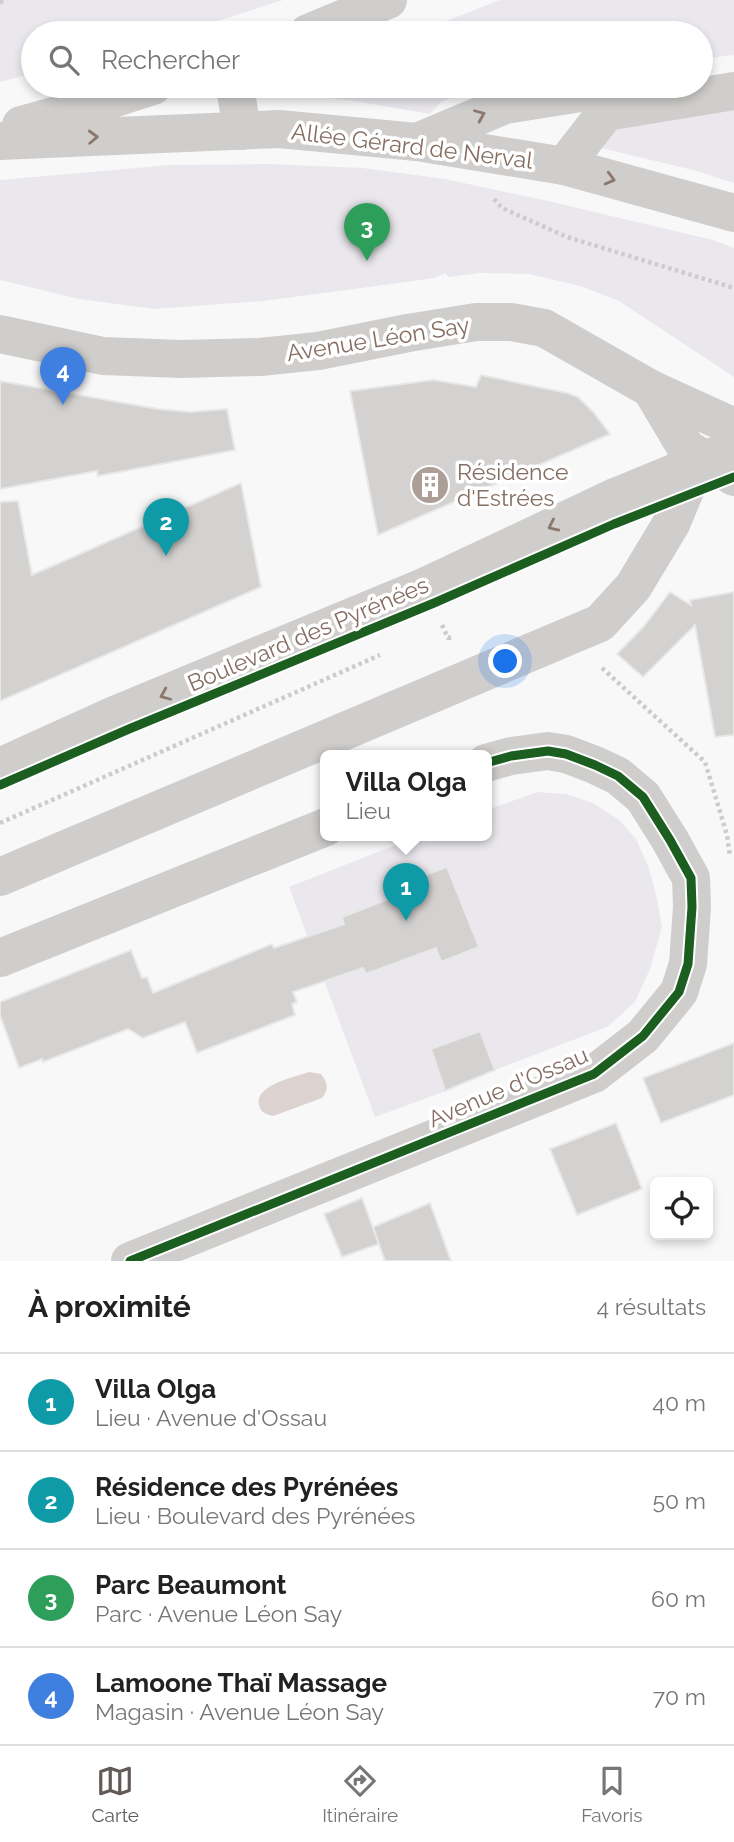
<!DOCTYPE html>
<html lang="fr">
<meta charset="utf-8">
<style>
body{margin:0;font-family:Raleway,sans-serif;background:#f2f2f2;color:#222}
.controls{position:absolute;right:21px;bottom:21px;display:grid;overflow:hidden;border-radius:10px;box-shadow:0 4px 10px #0003}
.controls button{width:63px;height:63px;display:grid;place-items:center;padding:0;border:0;border-bottom:2px solid #e0e0e0;background:#fff;color:#222;font:35px sans-serif}
.you{position:absolute;left:506px;top:662px;width:24px;height:24px;margin:-18px;border:5px solid #fff;border-radius:50%;background:#1a73e8;box-shadow:0 0 0 10px #1a73e833}
.badge{display:grid;place-items:center;width:46px;height:46px;border-radius:50%;background:#615a57;color:#fff;font-size:23px;font-weight:700}
.pin{position:absolute;translate:-50% -58px;filter:drop-shadow(0 2px 4px #0008)}
.pin::after{content:'';position:absolute;top:37px;width:24px;height:21px;background:inherit;clip-path:polygon(0 0,100% 0,50% 100%)}
.popup{position:absolute;left:320px;top:750px;width:172px;height:91px;box-sizing:border-box;display:grid;place-content:center;border-radius:10px;background:#fff;filter:drop-shadow(0 2px 5px #0005);font-size:23px;white-space:nowrap;color:#767676}
.popup b{font-size:26px;color:#222}
.popup::after{content:'';position:absolute;left:50%;top:100%;margin-left:-14px;border:14px solid transparent;border-top-color:#fff}
.list{margin:0;padding:0;list-style:none}
h2{display:flex;justify-content:space-between;align-items:center;height:91px;margin:0;padding:0 28px;font-size:30px}
h2 small{font-size:23px;font-weight:400;color:#767676}
.list li{display:grid;grid-template-columns:46px 1fr auto;gap:21px;align-items:center;box-sizing:border-box;height:98px;padding:0 28px;border-top:2px solid #e0e0e0}
.list b{display:block;font-size:26px;white-space:nowrap}
.list p{margin:0;font-size:23px;white-space:nowrap;color:#767676}
.list em{font-size:23px;font-style:normal;color:#767676}
.icon{flex:none;width:38px;height:38px;fill:none;stroke:currentColor;stroke-width:2;stroke-linecap:round;stroke-linejoin:round}
.map{position:relative;flex:none;width:734px;height:1261px;overflow:hidden}
.search{position:absolute;background:#fff;box-shadow:0 4px 10px #0003;left:21px;right:21px;top:21px;height:77px;display:flex;align-items:center;gap:18px;box-sizing:border-box;padding:0 24px;border-radius:38px;color:#767676;font-size:26px}
.sheet{height:483px;background:#fff}
nav{display:flex;justify-content:space-around;align-items:center;box-sizing:border-box;height:98px;border-top:2px solid #e0e0e0;background:#fff;font-size:19px;color:#767676}
nav a{display:grid;justify-items:center;gap:4px}
nav .on{color:#615a57}
.map>svg:first-child{display:block}
.green{fill:#eae8ed;fill-rule:evenodd}
.water{fill:#dcd2d0}
.building{fill:#d4d2d1;stroke:#e8e8e8;stroke-width:2}
.lines{fill:none;stroke-linecap:round;stroke-linejoin:round}
.path{stroke:#cdcbcb;stroke-width:4.5;stroke-dasharray:3.5 3.5;stroke-linecap:butt}
.minor{stroke:#cfcecd;stroke-width:38}
.minor-bridge{stroke:#cfcecd;stroke-width:38}
.cycleway-casing{stroke:#fff;stroke-width:13}
.cycleway{stroke:#1b5e20;stroke-width:9}
.oneway{stroke:#8c776d}
.labels{text-anchor:middle;stroke-width:7;stroke-linejoin:round;paint-order:stroke}
.street-label{font-size:23px;fill:#856d62;stroke:#fff}
.poi-label{font-size:23px;fill:#856d62;stroke:#fff;text-anchor:start}
</style>
<div class="map">
<svg width="734" height="1261" viewBox="0 0 734 1261">
<rect width="100%" height="100%" fill="#f8f8f9"/>
<g class="green">
<path d="M0 0H283L180 33H33V73L0 82Z"/>
<path d="M500 0H734V55L701 59V33H415Z"/>
<path d="M289 86H512L447 99 441 102 430 114 354 101 284 92Z"/>
<path d="M734 95V183L697 171 597 147V133Z"/>
<path d="M269 164 363 168 445 179 548 201 713 240 734 248V377L619 301 580 286 529 274 481 273 448 277 446 273 434 278 399 283 263 301 154 309 79 299 0 280V180L170 165Z"/>
<path d="M537 792 566 794 593 803 618 819 636 839 649 868 657 899 662 927 650 969 635 1002 607 1027 495 1070 479 1031 446 1091 375 1117 289 887 421 835H486L487 810ZM409 881 479 947 441 961 436 948 366 974 345 925 412 890Z"/>
</g>
<path class="water" d="M309 1072 321 1074C328 1083 329 1089 322 1098L273 1116C268 1115 262 1113 260 1108 250 1086 295 1077 309 1072Z"/>
<g class="building">
<path d="M481 375 567 393 578 397 594 413 610 434 378 535 350 391 433 380 476 387Z"/>
<path d="M0 381 158 409 190 412 227 409 235 450 98 476 97 471 0 489Z"/>
<path d="M241 483 261 587 0 701V502L18 501 32 575Z"/>
<path d="M670 592 691 605 690 600 734 592V735L715 737 695 625 643 677 617 654 644 626Z"/>
<path d="M447 867 479 947 441 962 436 948 366 974 363 968 293 992 297 1002 292 1004 295 1015 197 1053 185 1022 143 1038 128 1029 43 1062 42 1059 19 1068 0 1015V1002L131 950 142 978 147 977 153 993 272 944 274 948 344 924 342 917 412 890 408 881Z"/>
<path d="M480 1031 495 1070 445 1091 431 1049Z"/>
<path d="M734 1043V1095L661 1123 643 1078Z"/>
<path d="M616 1123 642 1189 577 1215 550 1149Z"/>
<path d="M362 1198 379 1244 342 1257 324 1214Z"/>
<path d="M430 1203 451 1261H385L373 1227Z"/>
</g>
<g class="lines">
<g class="path">
<path d="M0 2 7 0"/>
<path d="M494 199 502 208 567 237 734 288"/>
<path d="M442 625 448 638 452 637"/>
<path d="M602 668 705 762 727 835 730 856"/>
<path d="M0 823 380 655"/>
</g>
<g class="minor">
<path d="M308 33 388 0"/>
<path d="M235 86 242 131"/>
<path d="M21 125 97 104 153 86"/>
<path d="M0 141 279 129 417 142 564 166 734 213"/>
<path d="M417 142 505 105 625 86"/>
<path d="M564 166 606 112 734 91"/>
<path d="M0 334 103 356 181 359 260 357 318 351 408 333 476 322H511L544 328 651 389 734 427"/>
<path d="M686 448 734 477"/>
<path d="M0 767 112 716 426 586 615 497"/>
<path d="M0 877 600 623 633 587 671 524 687 486 686 448 651 389"/>
<path d="M0 958 326 827"/>
<path d="M130 1261 594 1074 643 1036 679 992 688 964 692 907 691 878 670 840 643 797 618 776 595 765 566 754 548 751 511 756 486 763"/>
</g>
<path class="minor-bridge" d="M615 497 734 448"/>
<defs>
<g id="cycleway">
<path d="M0 785 129 729 434 603 614 524 734 477"/>
<path d="M130 1261 594 1074 643 1036 679 992 688 964 692 907 691 878 670 840 643 797 618 776 595 765 566 754 548 751 511 756 486 763"/>
</g>
</defs>
<use href="#cycleway" class="cycleway-casing"/>
<use href="#cycleway" class="cycleway"/>
</g>
<defs><path id="oneway-chevron" d="M-2-3.5L2.5 0L-2 3.5" fill="none" stroke-width="1.6" stroke-linecap="round" stroke-linejoin="round" transform="scale(1.75)"/></defs>
<g class="oneway">
<use href="#oneway-chevron" transform="translate(480 115) rotate(-23)"/>
<use href="#oneway-chevron" transform="translate(93 137) rotate(-2)"/>
<use href="#oneway-chevron" transform="translate(610 179) rotate(15)"/>
<use href="#oneway-chevron" transform="translate(553 526) rotate(155)"/>
<use href="#oneway-chevron" transform="translate(165 695) rotate(157)"/>
</g>
<defs>
<symbol id="building-disc" viewBox="-11 -11 22 22"><circle r="9.5" fill="#ad9e97" stroke="#fff"/><path d="M-4-6H4V6H1V3H-1V6H-4ZM-2.5-4.3h1.7v1.8h-1.7ZM.8-4.3h1.7v1.8H.8ZM-2.5-1h1.7V.8h-1.7ZM.8-1h1.7V.8H.8Z" fill="#fff"/></symbol>
</defs>
<g fill-rule="evenodd">
<use href="#building-disc" x="408" y="463" width="44" height="44"/>
</g>
<g class="labels">
<g class="street-label">
<text transform="translate(412 146) rotate(7)" y="8">Allée Gérard de Nerval</text>
<text transform="translate(378 339) rotate(-9)" y="8">Avenue Léon Say</text>
<text transform="translate(308 634) rotate(-23)" y="8">Boulevard des Pyrénées</text>
<text transform="translate(508 1087) rotate(-23)" y="8">Avenue d'Ossau</text>
</g>
<g class="poi-label">
<text x="457" y="480">Résidence<tspan x="457" dy="26">d'Estrées</tspan></text>
</g>
</g>
</svg>
<div class="controls">
<button><svg class="icon" aria-label="locate" viewBox="0 0 24 24"><circle cx="12" cy="12" r="6"/><path d="M12 2v4M12 18v4M2 12h4M18 12h4"/></svg></button>
</div>
<div class="you"></div>
<div class="pin badge" style="left:406px;top:921px;background:#0f9aa8">1</div>
<div class="popup"><b>Villa Olga</b>Lieu</div>
<div class="pin badge" style="left:166px;top:556px;background:#0f9aa8">2</div>
<div class="pin badge" style="left:367px;top:261px;background:#2e9e5b">3</div>
<div class="pin badge" style="left:63px;top:405px;background:#3f7fe0">4</div>
<div class="search"><svg class="icon" aria-label="search" viewBox="0 0 24 24"><circle cx="10" cy="10" r="6"/><path d="M15 15l6 6"/></svg>Rechercher</div>
</div>
<section class="sheet">
<h2>À proximité<small>4 résultats</small></h2>
<ul class="list">
<li><span class="badge" style="background:#0f9aa8">1</span><div><b>Villa Olga</b><p>Lieu · Avenue d'Ossau</p></div><em>40 m</em></li>
<li><span class="badge" style="background:#0f9aa8">2</span><div><b>Résidence des Pyrénées</b><p>Lieu · Boulevard des Pyrénées</p></div><em>50 m</em></li>
<li><span class="badge" style="background:#2e9e5b">3</span><div><b>Parc Beaumont</b><p>Parc · Avenue Léon Say</p></div><em>60 m</em></li>
<li><span class="badge" style="background:#3f7fe0">4</span><div><b>Lamoone Thaï Massage</b><p>Magasin · Avenue Léon Say</p></div><em>70 m</em></li>
</ul>
</section>
<nav>
<a class="on"><svg class="icon" aria-label="map" viewBox="0 0 24 24"><path d="M3 6l6-2 6 2 6-2v14l-6 2-6-2-6 2zM9 4v14M15 6v14"/></svg>Carte</a>
<a><svg class="icon" aria-label="directions" viewBox="0 0 24 24"><path d="M12 3l9 9-9 9-9-9zM9 14v-3h6M13 9l2 2-2 2"/></svg>Itinéraire</a>
<a><svg class="icon" aria-label="saved" viewBox="0 0 24 24"><path d="M7 4h10v16l-5-4-5 4z"/></svg>Favoris</a>
</nav>
